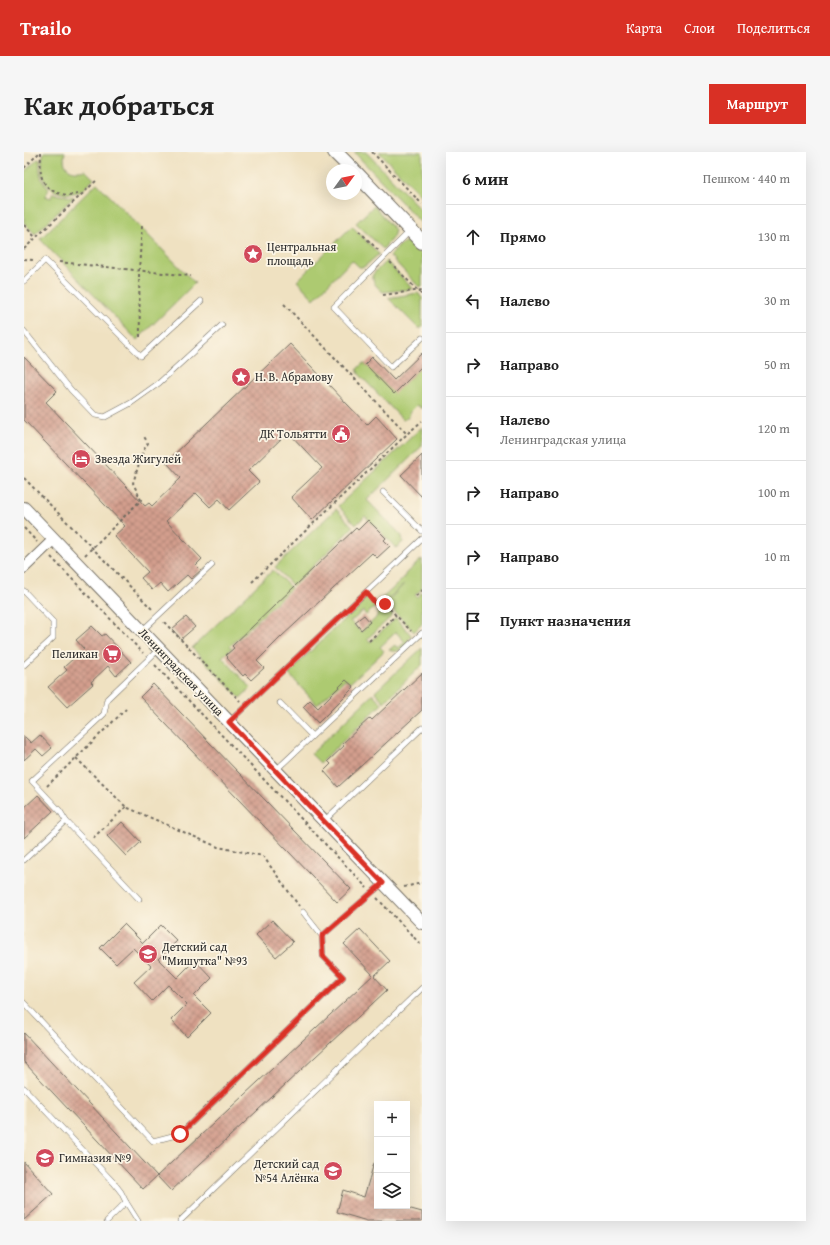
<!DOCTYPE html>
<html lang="ru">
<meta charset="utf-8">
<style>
body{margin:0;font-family:"Gentium Book Plus",serif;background:#f6f6f6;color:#222}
.controls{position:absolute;right:12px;bottom:12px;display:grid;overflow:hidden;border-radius:0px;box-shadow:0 4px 16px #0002}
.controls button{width:36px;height:36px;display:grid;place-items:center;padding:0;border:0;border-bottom:1px solid #e0e0e0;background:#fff;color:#222;font:20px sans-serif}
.compass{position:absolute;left:302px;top:12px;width:36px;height:36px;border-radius:50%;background:#fff;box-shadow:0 4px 16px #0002;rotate:57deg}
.stop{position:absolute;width:12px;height:12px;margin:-9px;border:3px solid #d93025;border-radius:50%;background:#fff}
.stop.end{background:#d93025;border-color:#fff;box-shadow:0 1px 4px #0008}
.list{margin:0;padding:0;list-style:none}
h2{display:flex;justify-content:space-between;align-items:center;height:52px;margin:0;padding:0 16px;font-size:17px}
h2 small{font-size:13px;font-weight:400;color:#767676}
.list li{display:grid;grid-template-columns:26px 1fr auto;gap:12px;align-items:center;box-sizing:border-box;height:64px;padding:0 16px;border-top:1px solid #e0e0e0}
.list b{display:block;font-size:15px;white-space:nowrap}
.list p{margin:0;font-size:13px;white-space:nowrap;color:#767676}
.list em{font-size:13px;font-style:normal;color:#767676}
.icon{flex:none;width:22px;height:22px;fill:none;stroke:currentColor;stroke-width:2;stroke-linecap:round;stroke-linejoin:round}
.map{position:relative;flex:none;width:398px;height:1069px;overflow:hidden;border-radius:0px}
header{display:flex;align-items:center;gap:24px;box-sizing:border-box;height:56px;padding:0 20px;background:#d93025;color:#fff}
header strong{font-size:19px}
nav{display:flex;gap:22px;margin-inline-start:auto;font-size:14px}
.intro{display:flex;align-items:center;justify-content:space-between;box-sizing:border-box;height:96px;padding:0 24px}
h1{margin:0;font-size:28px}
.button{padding:10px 18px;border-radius:0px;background:#d93025;color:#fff;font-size:14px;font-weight:700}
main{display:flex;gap:24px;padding:0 24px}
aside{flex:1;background:#fff;border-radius:0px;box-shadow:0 4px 16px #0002}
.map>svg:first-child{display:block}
.green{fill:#adca71;stroke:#6c7a4e}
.building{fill:url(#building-cross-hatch)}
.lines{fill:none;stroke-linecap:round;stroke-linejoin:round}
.service-casing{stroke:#706b60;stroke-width:6}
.minor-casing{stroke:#706b60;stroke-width:12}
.tertiary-casing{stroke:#706b60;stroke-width:14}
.secondary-casing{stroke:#706b60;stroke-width:16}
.path{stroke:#706b60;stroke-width:2;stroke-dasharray:3 3;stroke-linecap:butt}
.service{stroke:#fff;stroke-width:5}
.minor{stroke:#fff;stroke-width:10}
.tertiary{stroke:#fff;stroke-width:12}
.secondary{stroke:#fff;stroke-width:14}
.route{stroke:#d93025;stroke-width:5}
.labels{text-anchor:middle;stroke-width:3.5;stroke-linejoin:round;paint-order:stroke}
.poi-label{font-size:12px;fill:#2b2b2b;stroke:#fcf5e5;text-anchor:start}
.street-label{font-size:12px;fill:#2b2b2b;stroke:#fcf5e5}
</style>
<header>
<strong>Trailo</strong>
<nav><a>Карта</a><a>Слои</a><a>Поделиться</a></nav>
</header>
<div class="intro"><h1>Как добраться</h1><a class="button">Маршрут</a></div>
<main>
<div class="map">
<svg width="398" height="1069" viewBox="0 0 398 1069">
<defs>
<pattern id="building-cross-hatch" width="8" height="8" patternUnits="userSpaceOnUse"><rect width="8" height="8" fill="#d39e8d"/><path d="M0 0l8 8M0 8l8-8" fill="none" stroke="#ab8173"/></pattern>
</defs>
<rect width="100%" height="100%" fill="#fcf5e5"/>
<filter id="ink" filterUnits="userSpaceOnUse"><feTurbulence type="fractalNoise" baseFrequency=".025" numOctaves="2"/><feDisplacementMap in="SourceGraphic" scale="8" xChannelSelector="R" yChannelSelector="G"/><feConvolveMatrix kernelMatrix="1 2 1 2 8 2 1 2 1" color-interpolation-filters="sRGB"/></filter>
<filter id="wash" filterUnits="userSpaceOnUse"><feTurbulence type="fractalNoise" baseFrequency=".012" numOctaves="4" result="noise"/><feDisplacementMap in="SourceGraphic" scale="16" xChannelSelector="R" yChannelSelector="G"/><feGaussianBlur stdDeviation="0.9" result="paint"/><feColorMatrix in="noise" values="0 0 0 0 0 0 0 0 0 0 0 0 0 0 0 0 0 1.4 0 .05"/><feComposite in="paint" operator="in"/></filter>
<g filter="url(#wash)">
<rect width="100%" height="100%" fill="#efe1c1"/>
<g class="green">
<path d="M20 0H41C37 16 47 22 61 18L70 27 56 40 41 42 31 39 22 32 18 22V7Z"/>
<path d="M330 0H342L398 59V72Z"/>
<path d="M355 0H398V45Z"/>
<path d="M14 7 16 8C15 19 16 30 25 37L21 44 27 46 29 41 35 43 50 45 11 82 0 71V20Z"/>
<path d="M73 31 171 131 113 188 16 87Z"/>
<path d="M350 54 371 78 369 85 359 97 332 71Z"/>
<path d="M328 74 355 102 340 115H335L328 108 290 147 273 129Z"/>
<path d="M381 90 386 91 398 104V134L395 135 366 104 376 93Z"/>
<path d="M362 109 389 137 359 140C353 135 348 131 349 122Z"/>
<path d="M394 141 398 146V176H394L364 146Z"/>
<path d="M338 212H341L370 241 398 214V257L393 253 385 261 386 263 379 268 335 222 333 217Z"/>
<path d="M398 275V294L343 348 378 384 379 390 372 396 341 364 332 373 314 354Z"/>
<path d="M312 357 329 375 269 434 251 415Z"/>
<path d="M398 407V437L391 443 393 445 398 440V472L390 480 362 451 380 432 361 450H354L379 427 382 421Z"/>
<path d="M249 418 267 436 206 494 208 496 198 505 227 536 216 546 168 496Z"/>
<path d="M342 446 351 455 342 463 339 459 330 467 326 469 337 480 352 466 354 461 353 459 357 455 361 454 369 463 343 487 346 490 372 466 387 483C383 492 377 503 365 498L371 493 374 496 381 490 372 480 356 495 360 499 357 502 326 531 321 527 293 553 264 521Z"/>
<path d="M398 496V513L360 550 351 540Z"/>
<path d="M349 542 358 552 296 611 287 602Z"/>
</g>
<g id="blocks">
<g class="building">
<path d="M266 192 343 273 352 264 373 287 288 368 267 345 298 316 264 280 224 319 235 330 205 358 195 347 186 355 172 341 142 369 178 407 172 413 177 418 167 427 163 423 144 440 136 431 128 438 117 426 124 420 90 384 101 374 0 268V205L33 239 22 250 121 354 125 351 128 354 157 326 142 310Z"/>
<path d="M398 201V214L370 242 341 212 348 205 370 228Z"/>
<path d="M398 303V345L377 323Z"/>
<path d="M344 368 362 386 360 388 366 394 353 406 348 401 258 484 233 509 240 516 227 528 221 522 219 524 203 506 204 505 202 503 210 496 208 494 332 376 334 378Z"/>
<path d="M340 463 346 470 337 478 331 470Z"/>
<path d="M162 465 171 475 157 487 148 477Z"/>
<path d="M68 474 78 484 81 482 107 510 92 524 84 514 67 530 69 532 43 555 24 535 43 518 40 515 60 497 52 488Z"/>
<path d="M398 521V558L314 635 300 619 307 612 304 609 320 594 318 592 335 576 346 566 348 568Z"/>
<path d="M322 528 330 535 294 571 279 555 286 548 294 556Z"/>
<path d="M129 532 327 737 313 750 116 545Z"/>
<path d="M16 583 28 596 19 604 12 597 0 608V584L7 591Z"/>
<path d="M14 643 29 659 0 686V656Z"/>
<path d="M98 670 117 690 102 704 83 684Z"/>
<path d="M248 768 269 790 252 805 232 783Z"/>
<path d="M100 772 119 791 137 773 153 789 134 807 153 826 171 808 188 826 170 844 187 861 163 885 147 868 163 852 144 833 128 849 110 830 127 814 109 796 92 812 76 796Z"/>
<path d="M336 777 366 809 350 824 363 838 147 1039 133 1024 349 823 320 792Z"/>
<path d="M0 881 133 1024 119 1037 0 910Z"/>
<path d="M0 1010 29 1042 0 1068Z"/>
<path d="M350 1011H353V1054H376L398 1060V1069H343L313 1060 319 1038 340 1045Z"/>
</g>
</g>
</g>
<g filter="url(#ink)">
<use href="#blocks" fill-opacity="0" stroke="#706b60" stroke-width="1"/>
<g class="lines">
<defs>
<g id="service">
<path d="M386 79 310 155 367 215 398 186"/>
<path d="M0 129 21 108 117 204 177 149"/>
<path d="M0 179 47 238 71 263 81 265 107 251 135 231 198 173"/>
<path d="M359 340 398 379"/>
<path d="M0 439 29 470V486L0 513"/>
<path d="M123 474 188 413"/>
<path d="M256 551 288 584"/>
<path d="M206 569 398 387"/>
<path d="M252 618 398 481"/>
<path d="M42 669 115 747"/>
<path d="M300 669 398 576"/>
<path d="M0 708 42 669 36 659 8 629 80 562 83 547 135 497"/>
<path d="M279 760 298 784"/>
<path d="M0 851 129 989 156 982 319 825 299 804 298 784 359 731"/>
<path d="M0 936 90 1031 97 1040 102 1050"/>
<path d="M83 1069 102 1050 114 1069"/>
<path d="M156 1069 398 836"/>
</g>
<path id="minor" d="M0 416 30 387"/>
<path id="tertiary" d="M0 356 398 771"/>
<g id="secondary">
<path d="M311 0 329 18"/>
<path d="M332 21 398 90"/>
</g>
</defs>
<use href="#service" class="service-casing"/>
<use href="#minor" class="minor-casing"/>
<use href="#tertiary" class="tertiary-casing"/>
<use href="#secondary" class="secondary-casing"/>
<g class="path">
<path d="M17 0C17 7 16 15 17 22 20 41 42 46 57 41"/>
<path d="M348 0 398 52"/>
<path d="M0 16 16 0"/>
<path d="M0 73 12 86"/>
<path d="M335 79 356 100"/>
<path d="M0 97 74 27"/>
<path d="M0 107 9 108"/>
<path d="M35 110 167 124"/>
<path d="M366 110 398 143"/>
<path d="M359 143 398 138"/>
<path d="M260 152 383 282 398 269"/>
<path d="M116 185 115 118 118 73"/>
<path d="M0 326 129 458"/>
<path d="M0 376 13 390"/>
<path d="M61 403 117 348 109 331 119 299 124 291 119 283"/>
<path d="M27 405 119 501"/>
<path d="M228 430 383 282"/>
<path d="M392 444 398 438"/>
<path d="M346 446 352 452H361L387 479"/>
<path d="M140 470 216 549"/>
<path d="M345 489 372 463"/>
<path d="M131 513 343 736"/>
<path d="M52 606 102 655 194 695 239 704 275 754"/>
<path d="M23 634 102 557"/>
<path d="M69 686 102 655"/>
<path d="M380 735 398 731"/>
<path d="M353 746 398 794"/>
</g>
<use href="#service" class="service"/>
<use href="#minor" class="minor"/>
<use href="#tertiary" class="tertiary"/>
<use href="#secondary" class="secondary"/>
</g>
</g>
<g class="lines" filter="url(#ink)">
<path class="route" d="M156 982 319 825 299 804 298 784 359 731 205 570 342 440 352 452H361"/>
</g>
<defs>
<symbol id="sight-disc" viewBox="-11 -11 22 22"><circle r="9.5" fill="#d1495b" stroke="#fcf5e5"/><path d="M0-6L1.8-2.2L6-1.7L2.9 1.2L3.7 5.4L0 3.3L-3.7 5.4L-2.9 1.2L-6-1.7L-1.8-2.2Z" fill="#fff"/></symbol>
<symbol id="civic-disc" viewBox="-11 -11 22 22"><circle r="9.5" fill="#d1495b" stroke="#fcf5e5"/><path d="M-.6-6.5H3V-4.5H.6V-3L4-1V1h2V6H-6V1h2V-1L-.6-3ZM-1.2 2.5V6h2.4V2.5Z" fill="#fff"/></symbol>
<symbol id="hotel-disc" viewBox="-11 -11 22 22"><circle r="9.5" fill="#d1495b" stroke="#fcf5e5"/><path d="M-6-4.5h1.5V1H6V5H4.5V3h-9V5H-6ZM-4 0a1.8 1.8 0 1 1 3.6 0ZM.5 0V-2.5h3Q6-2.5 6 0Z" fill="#fff"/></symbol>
<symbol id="supermarket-disc" viewBox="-11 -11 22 22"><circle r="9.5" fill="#d1495b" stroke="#fcf5e5"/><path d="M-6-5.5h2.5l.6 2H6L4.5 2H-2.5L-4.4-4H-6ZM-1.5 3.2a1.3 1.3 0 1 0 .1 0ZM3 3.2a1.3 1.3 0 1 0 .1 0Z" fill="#fff"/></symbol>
<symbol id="school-disc" viewBox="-11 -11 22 22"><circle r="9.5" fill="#d1495b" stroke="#fcf5e5"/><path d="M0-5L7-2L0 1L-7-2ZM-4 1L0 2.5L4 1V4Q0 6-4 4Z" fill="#fff"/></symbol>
</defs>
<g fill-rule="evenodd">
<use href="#sight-disc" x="218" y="91" width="22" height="22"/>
<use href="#sight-disc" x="206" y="214" width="22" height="22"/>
<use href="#civic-disc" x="306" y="271" width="22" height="22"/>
<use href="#hotel-disc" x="46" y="296" width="22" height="22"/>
<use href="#supermarket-disc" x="77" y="491" width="22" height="22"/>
<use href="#school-disc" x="113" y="791" width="22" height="22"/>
<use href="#school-disc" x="10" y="995" width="22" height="22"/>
<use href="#school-disc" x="298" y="1008" width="22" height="22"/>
</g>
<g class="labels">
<g class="poi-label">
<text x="243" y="99">Центральная<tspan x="243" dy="14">площадь</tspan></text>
<text x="231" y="229">Н. В. Абрамову</text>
<text x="303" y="286" text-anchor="end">ДК Тольятти</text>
<text x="71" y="311">Звезда Жигулей</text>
<text x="74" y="506" text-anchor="end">Пеликан</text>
<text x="138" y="799">Детский сад<tspan x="138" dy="14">"Мишутка" №93</tspan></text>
<text x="35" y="1010">Гимназия №9</text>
<text x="295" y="1016" text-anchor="end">Детский сад<tspan x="295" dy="14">№54 Алёнка</tspan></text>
</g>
<g class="street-label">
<text transform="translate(157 520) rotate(46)" y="4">Ленинградская улица</text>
</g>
</g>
</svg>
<div class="controls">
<button>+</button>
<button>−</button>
<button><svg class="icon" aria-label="layers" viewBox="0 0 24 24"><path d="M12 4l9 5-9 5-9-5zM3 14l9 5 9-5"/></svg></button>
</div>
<svg class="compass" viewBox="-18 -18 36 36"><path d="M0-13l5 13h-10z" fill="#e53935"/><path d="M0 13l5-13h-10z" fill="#767676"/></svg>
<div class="stop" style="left:156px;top:982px"></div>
<div class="stop end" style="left:361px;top:452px"></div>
</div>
<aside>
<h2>6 мин<small>Пешком · 440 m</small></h2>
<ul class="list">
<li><svg class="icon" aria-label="ahead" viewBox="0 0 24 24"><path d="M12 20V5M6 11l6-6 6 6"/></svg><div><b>Прямо</b></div><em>130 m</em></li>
<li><svg class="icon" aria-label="left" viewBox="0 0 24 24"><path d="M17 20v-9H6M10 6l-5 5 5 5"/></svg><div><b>Налево</b></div><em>30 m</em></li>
<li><svg class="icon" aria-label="right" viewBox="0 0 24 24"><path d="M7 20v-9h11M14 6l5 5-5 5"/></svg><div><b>Направо</b></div><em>50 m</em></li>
<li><svg class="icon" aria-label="left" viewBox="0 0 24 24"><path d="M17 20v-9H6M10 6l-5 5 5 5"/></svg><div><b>Налево</b><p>Ленинградская улица</p></div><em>120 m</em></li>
<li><svg class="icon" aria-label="right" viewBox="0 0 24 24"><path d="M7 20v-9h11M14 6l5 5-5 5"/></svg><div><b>Направо</b></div><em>100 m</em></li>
<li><svg class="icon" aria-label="right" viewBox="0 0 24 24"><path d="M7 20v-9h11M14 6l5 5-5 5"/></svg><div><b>Направо</b></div><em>10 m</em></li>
<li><svg class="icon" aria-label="arrive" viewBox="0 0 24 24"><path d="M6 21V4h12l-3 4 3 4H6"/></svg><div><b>Пункт назначения</b></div></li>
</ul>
</aside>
</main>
